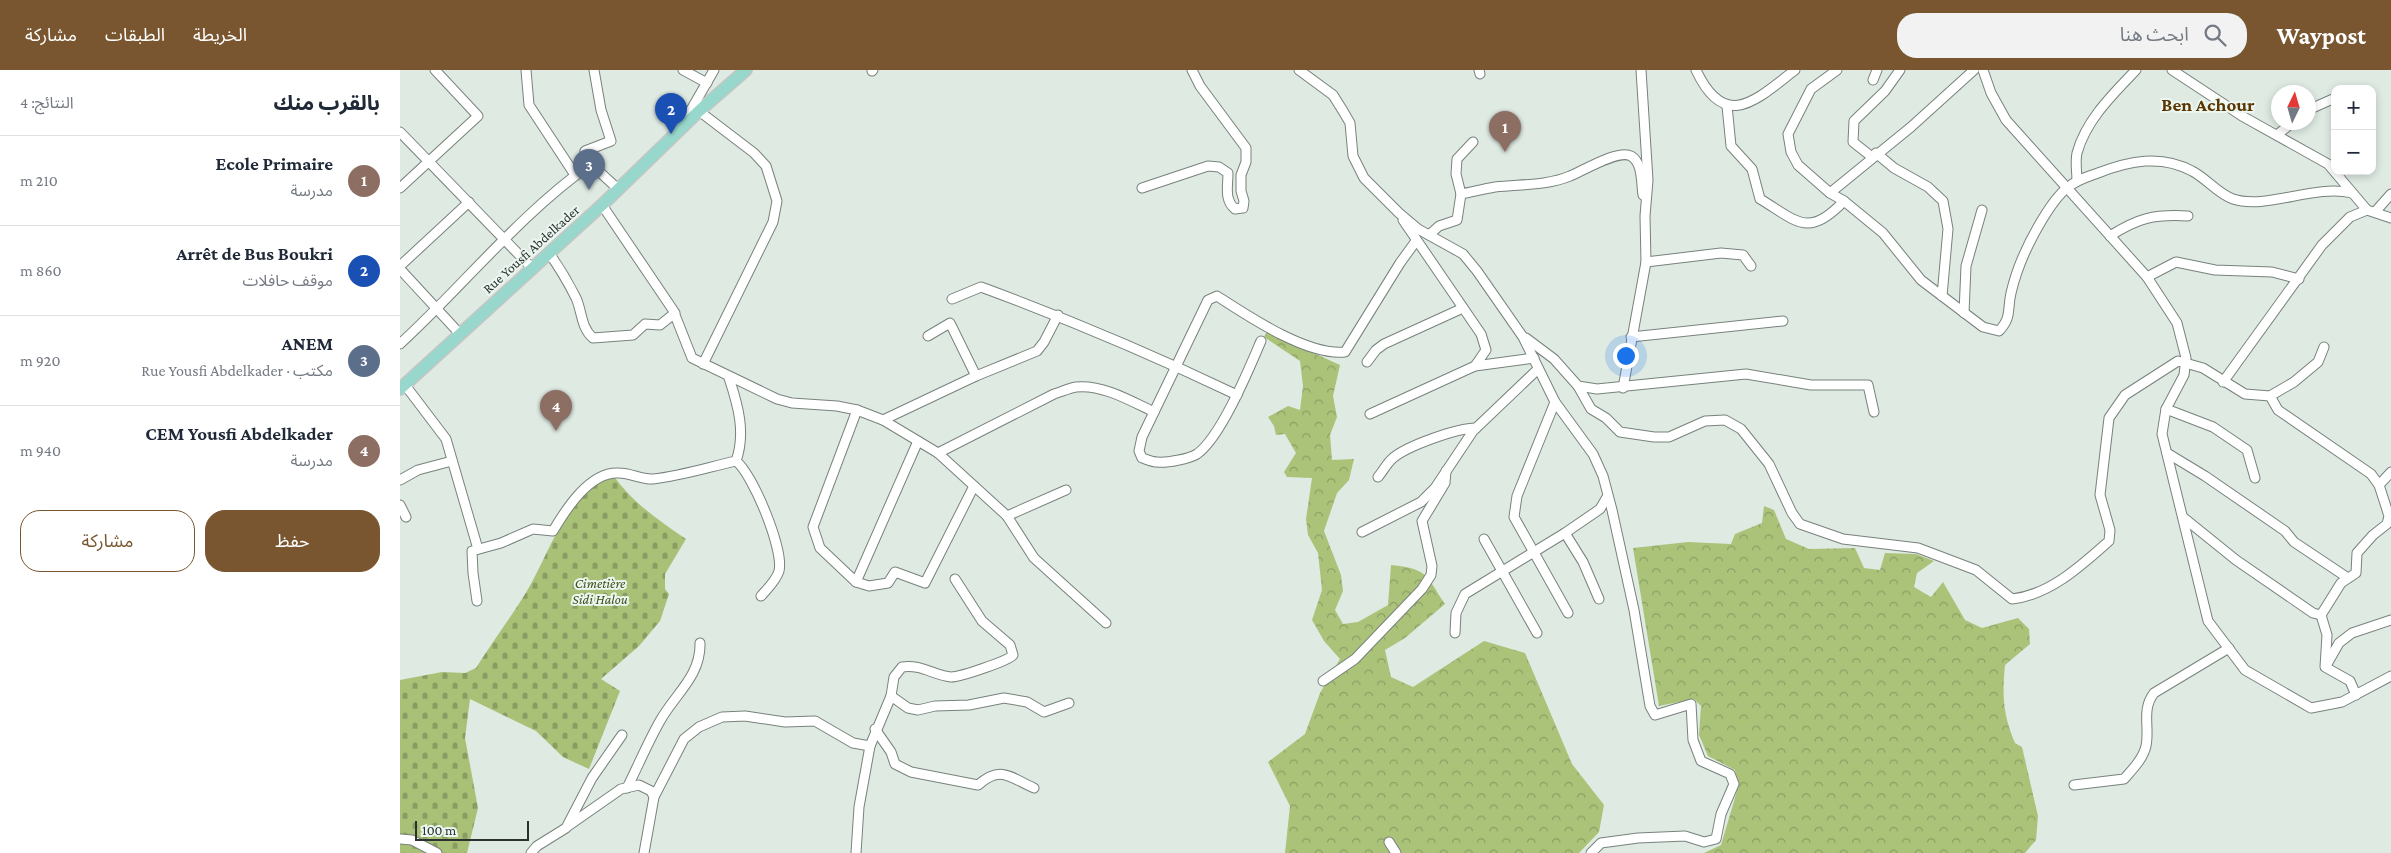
<!DOCTYPE html>
<html lang="ar">
<meta charset="utf-8">
<style>
body{margin:0;font-family:"Crimson Pro","Noto Sans Arabic",serif;background:#f2f2f3;color:#1f2937;direction:rtl}
.controls{position:absolute;right:15px;top:15px;display:grid;overflow:hidden;border-radius:10px;box-shadow:0 2px 8px #0003}
.controls button{width:45px;height:45px;display:grid;place-items:center;padding:0;border:0;border-bottom:1px solid #e0e1e3;background:#fff;color:#1f2937;font:25px sans-serif}
.compass{position:absolute;left:1871px;top:15px;width:45px;height:45px;border-radius:50%;background:#fff;box-shadow:0 2px 8px #0003;rotate:5deg}
.scale{position:absolute;left:15px;bottom:12px;width:114px;box-sizing:border-box;padding-left:5px;border:2px solid #2c302e;border-top:0;font-size:14px;line-height:18px;white-space:nowrap;color:#2c302e;-webkit-text-stroke:4px #ecf7f1;paint-order:stroke}
.you{position:absolute;left:1225px;top:285px;width:18px;height:18px;margin:-12px;border:4px solid #fff;border-radius:50%;background:#1a73e8;box-shadow:0 0 0 8px #1a73e833}
.badge{display:grid;place-items:center;width:32px;height:32px;border-radius:50%;background:#79562f;color:#fff;font-size:16px;font-weight:700}
.pin{position:absolute;translate:-50% -41px;filter:drop-shadow(0 1px 2px #0008)}
.pin::after{content:'';position:absolute;top:26px;width:18px;height:15px;background:inherit;clip-path:polygon(0 0,100% 0,50% 100%)}
.list{margin:0;padding:0;list-style:none}
h2{display:flex;justify-content:space-between;align-items:center;height:65px;margin:0;padding:0 20px;font-size:21px}
h2 small{font-size:16px;font-weight:400;color:#747a83}
.list li{display:grid;grid-template-columns:32px 1fr auto;gap:15px;align-items:center;box-sizing:border-box;height:90px;padding:0 20px;border-top:1px solid #e0e1e3}
.list b{display:block;font-size:19px;white-space:nowrap}
.list p{margin:0;font-size:16px;white-space:nowrap;color:#747a83}
.list em{font-size:16px;font-style:normal;color:#747a83}
.actions{display:flex;gap:10px;padding:15px 20px}
.actions a{flex:1;padding:11px 0;border:1px solid #79562f;border-radius:20px;text-align:center;font-size:18px;color:#79562f}
.actions .main{background:#79562f;color:#fff}
.icon{flex:none;width:28px;height:28px;fill:none;stroke:currentColor;stroke-width:2;stroke-linecap:round;stroke-linejoin:round}
.map{position:relative;flex:none;width:1991px;height:783px;overflow:hidden;direction:ltr}
header{display:flex;align-items:center;gap:30px;box-sizing:border-box;height:70px;padding:0 25px;background:#79562f;color:#fff}
header strong{font-size:24px}
nav{display:flex;gap:28px;margin-inline-start:auto;font-size:18px}
.search{width:350px;height:45px;background:#f2f2f3;display:flex;align-items:center;gap:12px;box-sizing:border-box;padding:0 18px;border-radius:20px;color:#747a83;font-size:19px}
main{display:flex}
aside{flex:1;background:#fff}
.map>svg:first-child{display:block}
.forest{fill:url(#forest-crowns)}
.cemetery{fill:url(#cemetery-stones)}
.lines{fill:none;stroke-linecap:round;stroke-linejoin:round}
.minor-casing{stroke:#78827c;stroke-width:11}
.major-casing{stroke:#c4c5c4;stroke-width:14}
.minor{stroke:#fff;stroke-width:9}
.major{stroke:#98d8cc;stroke-width:11}
.labels{text-anchor:middle;stroke-width:4;stroke-linejoin:round;paint-order:stroke}
.street-label{font-size:14px;fill:#2c302e;stroke:#ecf7f1}
.park-label{font-size:14px;font-style:italic;fill:#404f1a;stroke:#ecf7f1}
.district-label{font-size:19px;font-weight:bold;fill:#5a3500;stroke:#ecf7f1}
</style>
<header>
<strong>Waypost</strong>
<div class="search"><svg class="icon" aria-label="search" viewBox="0 0 24 24"><circle cx="10" cy="10" r="6"/><path d="M15 15l6 6"/></svg>ابحث هنا</div>
<nav><a>الخريطة</a><a>الطبقات</a><a>مشاركة</a></nav>
</header>
<main>
<div class="map">
<svg width="1991" height="783" viewBox="0 0 1991 783">
<defs>
<pattern id="forest-crowns" width="20" height="18" patternUnits="userSpaceOnUse" patternTransform="scale(1.25)"><rect width="20" height="18" fill="#aac379"/><path d="M2 6a3 3 0 1 1 6 0M12 15a3 3 0 1 1 6 0" fill="none" stroke="#8b9f64"/></pattern>
<pattern id="cemetery-stones" width="16" height="16" patternUnits="userSpaceOnUse" patternTransform="scale(1.25)"><rect width="16" height="16" fill="#a8c177"/><path d="M2 7V4a2 2 0 0 1 4 0v3zM10 15v-3a2 2 0 0 1 4 0v3z" fill="#899d62"/></pattern>
</defs>
<rect width="100%" height="100%" fill="#dfeae3"/>
<g class="forest">
<path d="M867 262 940 295 933 326 937 347 930 365 932 390 954 389 949 410 937 423 924 461 941 505 943 521 935 540 943 554 958 552 988 535 991 495C1028 499 1025 504 1045 534L1005 568 985 580 991 607 1013 617 1084 571 1125 583 1172 694 1204 735 1199 762 1179 783H885L890 736 868 692 905 664 920 623 940 589 924 571 912 550 922 520 918 483 908 465 906 449 912 408 887 407 884 402 896 383 885 364 876 365 874 356 868 347 888 336 900 340 903 316 900 291 864 267Z"/>
<path d="M1364 436 1374 440 1386 469 1409 479 1455 478 1464 498 1480 500 1485 483 1516 484 1534 491 1517 503 1514 517 1531 527 1543 512 1565 550 1582 558 1618 548 1629 559 1630 574 1605 595C1602 626 1603 645 1615 673L1622 677 1638 746 1636 770 1625 783H1304L1321 775 1337 721 1335 700 1308 686 1299 665 1301 636 1294 629 1259 636 1233 478 1288 472 1331 474 1335 464 1362 453Z"/>
</g>
<path class="cemetery" d="M213 405C233 433 258 450 286 469L265 504V519L269 524 260 551 239 576 201 609 220 621 189 699 163 687 136 661 70 629 65 668 78 738 67 783H0V610L42 602 65 603 76 598C94 569 116 541 132 512 155 469 166 428 213 405Z"/>
<g class="lines">
<defs>
<g id="minor">
<path d="M126 0 129 35 175 105"/>
<path d="M283 0 307 13"/>
<path d="M899 0 933 25 943 41 950 53 953 86 964 108 999 143 1018 159 1063 184 1077 201 1123 267 1155 332 1193 384 1203 406 1212 440 1234 540 1250 636 1255 645 1291 634 1293 670 1301 691 1330 704 1334 714 1321 744 1316 769 1304 772 1285 766 1238 768 1201 773 1191 783"/>
<path d="M1079 0 1080 4"/>
<path d="M1296 0C1325 62 1356 30 1395 0"/>
<path d="M1437 0 1411 19 1388 64 1391 82 1398 95 1430 123 1444 131"/>
<path d="M1583 0 1591 23 1606 50 1747 207 1777 253 1786 288 1784 305 1766 339 1762 364 1808 551 1845 600 1911 638 1942 632 1991 606"/>
<path d="M1772 0 1842 46 1928 94 1967 140 1991 148"/>
<path d="M472 1 473 0"/>
<path d="M1473 10 1477 0"/>
<path d="M1327 36 1331 76 1352 99 1360 129C1397 151 1408 169 1444 131L1483 163 1521 210 1583 257 1599 261C1612 247 1607 240 1611 223 1617 197 1628 173 1642 150 1648 140 1658 125 1667 118 1676 110 1687 107 1698 103 1729 91 1761 84 1792 101 1806 108 1818 124 1833 129 1866 140 1914 114 1952 123"/>
<path d="M1908 40 1935 28"/>
<path d="M299 41 354 83 366 96 377 131 373 152 303 294"/>
<path d="M284 52 314 0"/>
<path d="M0 62 132 198"/>
<path d="M1877 65 1893 52"/>
<path d="M1476 83 1494 98 1528 117 1543 131 1548 159 1542 226"/>
<path d="M1472 87 1453 72 1454 51 1485 21 1500 0"/>
<path d="M191 94 185 81 211 71 201 40 194 0"/>
<path d="M1677 111C1677 102 1675 91 1677 83 1686 50 1713 24 1736 0"/>
<path d="M0 118 78 46 35 0"/>
<path d="M742 118 808 96 819 97 828 103C828 116 824 130 835 139L843 138 844 131 841 121V105L846 92V78L800 16 792 0"/>
<path d="M1430 123 1511 57 1574 0"/>
<path d="M1061 124C1072 122 1083 119 1095 117 1120 114 1146 116 1170 106 1183 101 1218 79 1231 86 1243 93 1241 113 1243 125"/>
<path d="M202 135 273 240 292 288 377 329 392 333 437 336 457 340 483 350 538 383 607 446 634 488 706 553"/>
<path d="M1975 142 1991 124"/>
<path d="M1003 150 1081 264 1086 280 1075 296"/>
<path d="M1029 165 1039 156 1057 150 1061 124 1056 104 1057 89 1073 72"/>
<path d="M1710 166C1738 148 1754 144 1788 146"/>
<path d="M149 183C159 197 168 212 176 228 182 241 181 258 193 268L233 265 245 254 260 255 275 243"/>
<path d="M1246 192 1321 183 1343 185 1351 196"/>
<path d="M0 196 69 132"/>
<path d="M0 199 60 264"/>
<path d="M1747 207 1776 192 1815 200 1872 202 1899 209"/>
<path d="M552 229 581 217C668 249 753 285 837 325"/>
<path d="M1564 243 1566 196 1582 140"/>
<path d="M528 266 550 253 576 306"/>
<path d="M1231 267 1383 251"/>
<path d="M1126 268 1154 289 1178 316 1197 319 1346 304 1411 315H1468L1474 342"/>
<path d="M861 271C849 299 821 367 797 384 789 389 767 393 757 392 752 392 746 389 742 388L739 381 742 367 808 230 817 226C848 246 907 286 945 282L1000 193 1016 171"/>
<path d="M0 274C64 215 120 144 191 94L218 119"/>
<path d="M967 292 976 280 984 274 1063 238"/>
<path d="M1823 312 1922 175 1950 147 1967 140"/>
<path d="M5 315 46 369 78 479"/>
<path d="M1178 316 1191 339 1206 348 1220 362 1254 367H1269L1305 351 1325 350 1341 359 1369 394 1392 443 1400 454 1443 469 1518 478 1576 500 1612 529C1650 525 1682 495 1709 471L1710 460 1700 425 1709 348 1725 325 1778 291 1803 298 1845 324 1870 326 1894 312 1918 292 1924 277"/>
<path d="M1223 318 1246 192 1245 146 1248 110 1241 0"/>
<path d="M1870 326 1878 340 1971 404 1979 415 1991 402"/>
<path d="M1155 332 1117 426 1114 447 1168 543"/>
<path d="M1766 339 1813 357 1847 380 1855 408"/>
<path d="M970 344 1075 296 1134 288"/>
<path d="M483 350 576 306 637 281 644 272 658 245"/>
<path d="M518 371 456 512 469 516 488 513 495 502 525 513 574 416"/>
<path d="M538 383 654 324C661 322 669 318 676 317 702 314 731 331 754 342"/>
<path d="M1767 383 1805 406 1885 461 1894 472 1948 508"/>
<path d="M336 391C353 404 384 480 379 501 376 511 367 519 361 526"/>
<path d="M978 407C983 401 987 393 993 388 1007 376 1057 358 1076 358"/>
<path d="M0 410 18 400 52 391"/>
<path d="M0 435 6 447"/>
<path d="M607 446 666 420"/>
<path d="M1784 448 1836 490 1913 543 1921 545"/>
<path d="M962 462 1021 432 1035 418 1073 361 1138 299"/>
<path d="M1165 463 1183 492 1199 529"/>
<path d="M1084 469 1137 563"/>
<path d="M456 512 420 478 413 457 457 340"/>
<path d="M77 531 73 503 72 481 101 473 133 459 153 461C166 439 190 401 219 403 231 403 242 410 253 409 281 406 309 397 336 391 346 363 338 335 329 308"/>
<path d="M1055 563 1056 543 1065 524 1165 463 1200 439 1207 427"/>
<path d="M1927 594 1939 573 1952 563 1991 550"/>
<path d="M923 611 955 589 1022 519 1031 505 1032 496 1022 451 1045 413 1046 401"/>
<path d="M1956 625 1950 611 1925 597 1927 565 1921 545 1941 513 1956 503 1957 483 1973 465 1987 454 1989 446 1979 415"/>
<path d="M491 626 494 607 502 597C521 594 533 605 551 607 560 607 608 591 613 585L610 575 582 551 555 509"/>
<path d="M475 659 491 682 495 694 511 702 578 715C601 695 609 707 634 718"/>
<path d="M1674 715 1724 709C1732 700 1743 689 1746 676 1750 657 1741 640 1754 623L1829 578"/>
<path d="M227 718C238 696 248 672 260 651 275 624 301 606 300 573"/>
<path d="M168 756 221 719 239 715 251 721 254 727"/>
<path d="M0 769 12 770 37 783"/>
<path d="M989 772 996 783"/>
<path d="M131 783 137 776 166 758 192 708 222 665"/>
<path d="M244 783 254 727 284 669 299 657 322 647 345 646 385 652 415 651 453 673 470 676"/>
<path d="M456 783 459 737 470 676 491 626 508 638 518 640 535 636 569 635 604 628 627 632 644 642 669 633"/>
</g>
<path id="major" d="M0 319 202 135 299 41 346 0"/>
</defs>
<use href="#minor" class="minor-casing"/>
<use href="#major" class="major-casing"/>
<use href="#minor" class="minor"/>
<use href="#major" class="major"/>
</g>
<g class="labels">
<g class="street-label">
<text transform="translate(131 179) rotate(-42)" y="5">Rue Yousfi Abdelkader</text>
</g>
<g class="park-label">
<text x="200" y="518">Cimetière<tspan x="200" dy="16">Sidi Halou</tspan></text>
</g>
<g class="district-label">
<text x="1808" y="41">Ben Achour</text>
</g>
</g>
</svg>
<div class="controls">
<button>+</button>
<button>−</button>
</div>
<svg class="compass" viewBox="-18 -18 36 36"><path d="M0-13l5 13h-10z" fill="#e53935"/><path d="M0 13l5-13h-10z" fill="#747a83"/></svg>
<div class="scale">100 m</div>
<div class="you"></div>
<div class="pin badge" style="left:1105px;top:82px;background:#8d6e63">1</div>
<div class="pin badge" style="left:271px;top:64px;background:#1a4fb4">2</div>
<div class="pin badge" style="left:189px;top:120px;background:#5c6f8a">3</div>
<div class="pin badge" style="left:156px;top:361px;background:#8d6e63">4</div>
</div>
<aside>
<h2>بالقرب منك<small>النتائج: 4</small></h2>
<ul class="list">
<li><span class="badge" style="background:#8d6e63">1</span><div><b>Ecole Primaire</b><p>مدرسة</p></div><em>210 m</em></li>
<li><span class="badge" style="background:#1a4fb4">2</span><div><b>Arrêt de Bus Boukri</b><p>موقف حافلات</p></div><em>860 m</em></li>
<li><span class="badge" style="background:#5c6f8a">3</span><div><b>ANEM</b><p>مكتب · Rue Yousfi Abdelkader</p></div><em>920 m</em></li>
<li><span class="badge" style="background:#8d6e63">4</span><div><b>CEM Yousfi Abdelkader</b><p>مدرسة</p></div><em>940 m</em></li>
</ul>
<div class="actions"><a class="main">حفظ</a><a>مشاركة</a></div>
</aside>
</main>
